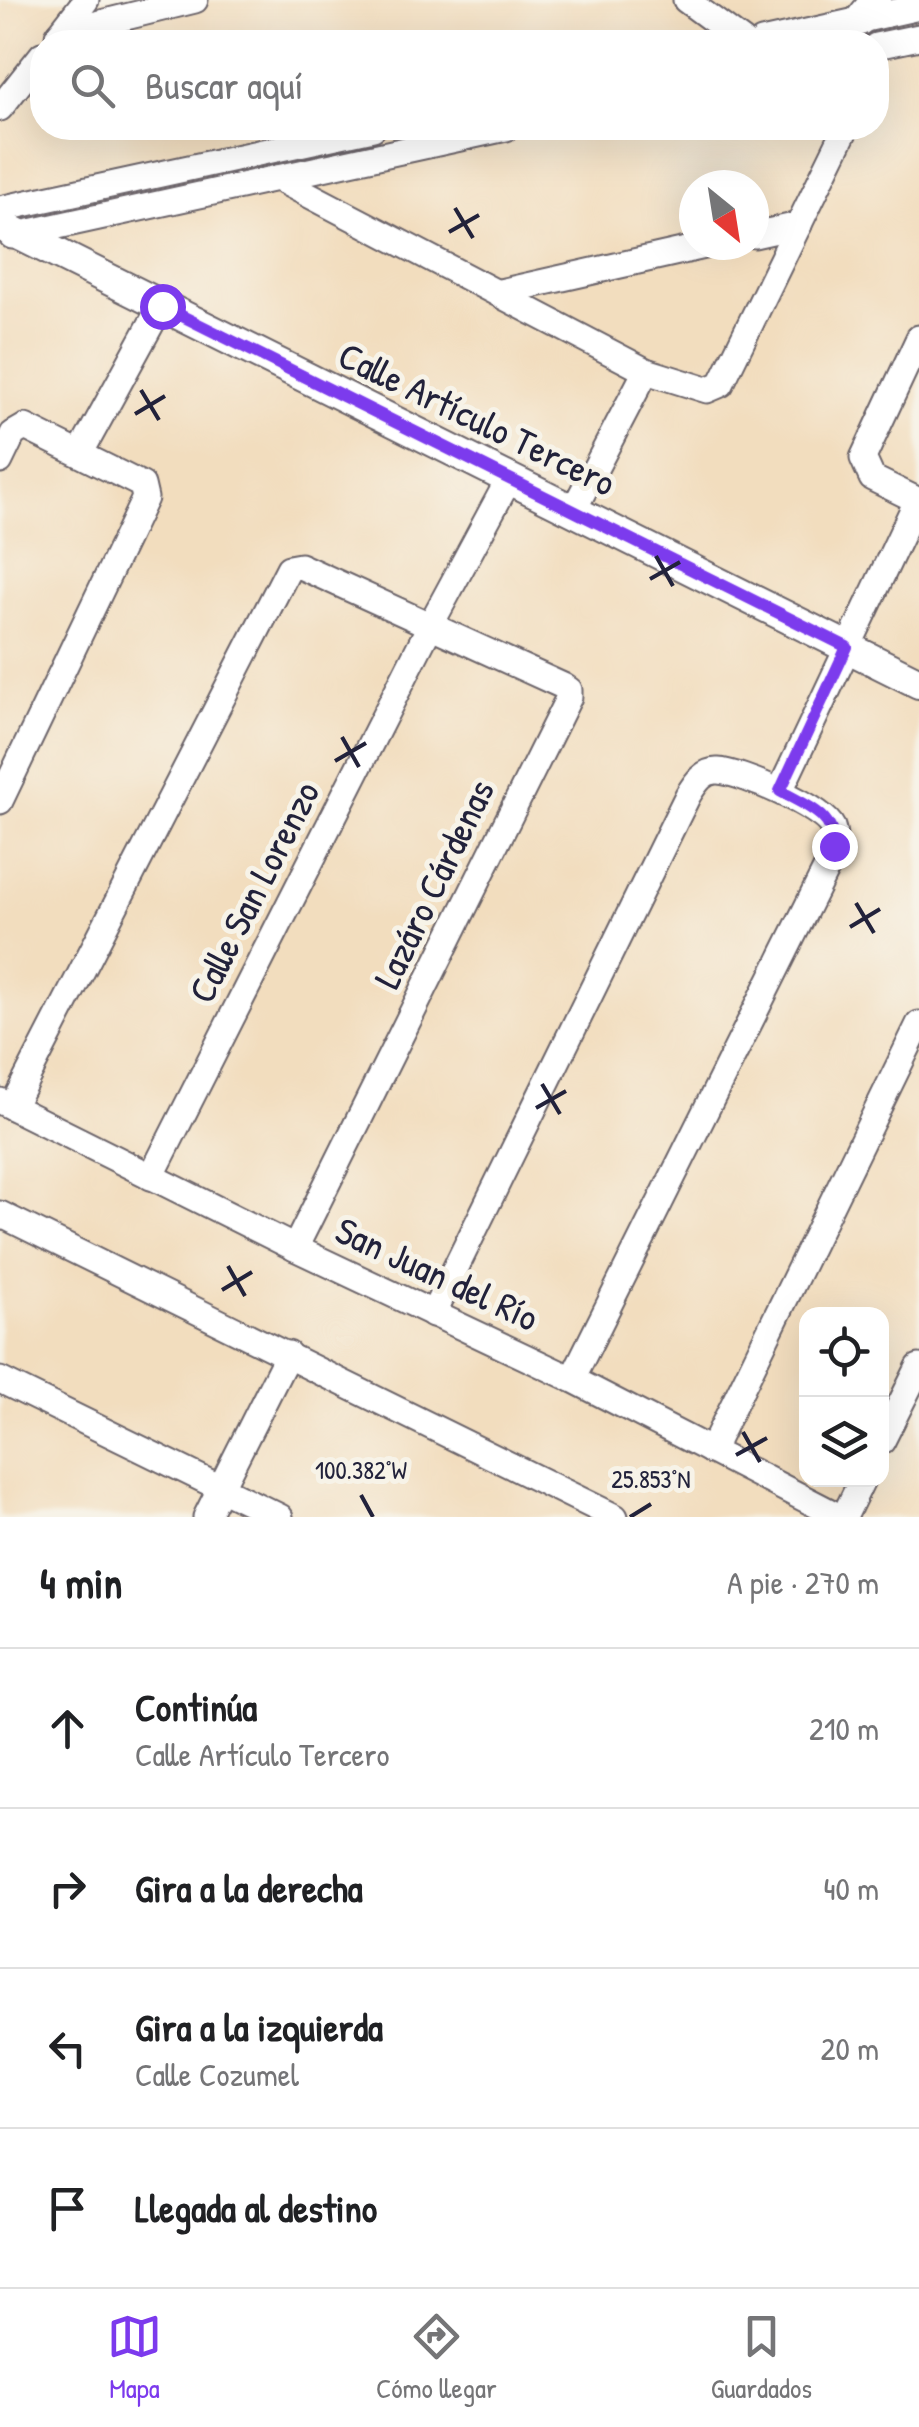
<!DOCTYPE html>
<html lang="es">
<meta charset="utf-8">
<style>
body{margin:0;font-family:"Patrick Hand",sans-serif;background:#f2f2f2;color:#202124}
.controls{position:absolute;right:30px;bottom:30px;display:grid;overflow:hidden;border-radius:20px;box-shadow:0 10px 40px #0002}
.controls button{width:90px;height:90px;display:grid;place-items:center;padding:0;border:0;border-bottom:2px solid #e0e0e0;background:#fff;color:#202124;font:50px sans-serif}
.compass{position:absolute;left:679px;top:170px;width:90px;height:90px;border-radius:50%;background:#fff;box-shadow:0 10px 40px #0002;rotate:150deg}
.stop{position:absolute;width:30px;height:30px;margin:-22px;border:8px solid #7c3aed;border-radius:50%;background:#fff}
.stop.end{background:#7c3aed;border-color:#fff;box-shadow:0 2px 10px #0008}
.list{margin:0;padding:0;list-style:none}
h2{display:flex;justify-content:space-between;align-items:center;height:130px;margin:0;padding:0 40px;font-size:42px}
h2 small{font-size:32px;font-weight:400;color:#757577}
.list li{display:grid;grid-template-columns:65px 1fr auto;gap:30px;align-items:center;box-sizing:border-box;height:160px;padding:0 40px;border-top:2px solid #e0e0e0}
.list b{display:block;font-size:38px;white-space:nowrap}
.list p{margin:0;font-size:32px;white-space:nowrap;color:#757577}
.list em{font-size:32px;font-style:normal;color:#757577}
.icon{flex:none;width:55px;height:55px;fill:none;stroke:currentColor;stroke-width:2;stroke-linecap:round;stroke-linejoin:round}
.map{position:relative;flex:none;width:919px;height:1517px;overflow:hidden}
.search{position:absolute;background:#fff;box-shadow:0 10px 40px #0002;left:30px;right:30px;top:30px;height:110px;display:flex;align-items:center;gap:25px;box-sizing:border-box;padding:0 35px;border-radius:40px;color:#757577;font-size:38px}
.sheet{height:770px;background:#fff}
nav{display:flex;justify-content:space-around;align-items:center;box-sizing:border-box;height:140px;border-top:2px solid #e0e0e0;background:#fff;font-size:28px;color:#757577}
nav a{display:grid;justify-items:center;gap:5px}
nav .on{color:#7c3aed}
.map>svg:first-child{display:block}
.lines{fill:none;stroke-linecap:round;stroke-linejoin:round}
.minor-casing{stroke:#6b6369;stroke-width:29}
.tertiary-casing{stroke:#6b6369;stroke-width:34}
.minor{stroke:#fff;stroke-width:25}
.tertiary{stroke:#fff;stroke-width:30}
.route{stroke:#7c3aed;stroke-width:12}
.ticks{fill:none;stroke:#22223b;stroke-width:4}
.labels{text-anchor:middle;stroke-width:10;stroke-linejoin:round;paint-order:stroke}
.street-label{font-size:38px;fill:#22223b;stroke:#f7f3e8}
.ticks-label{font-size:25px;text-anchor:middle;fill:#22223b;stroke:#f7f3e8;stroke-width:10;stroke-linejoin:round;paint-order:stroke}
</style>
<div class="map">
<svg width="919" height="1517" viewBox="0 0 919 1517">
<rect width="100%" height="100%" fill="#f7f3e8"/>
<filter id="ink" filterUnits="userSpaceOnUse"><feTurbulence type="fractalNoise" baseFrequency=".01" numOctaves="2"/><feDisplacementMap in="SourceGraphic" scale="20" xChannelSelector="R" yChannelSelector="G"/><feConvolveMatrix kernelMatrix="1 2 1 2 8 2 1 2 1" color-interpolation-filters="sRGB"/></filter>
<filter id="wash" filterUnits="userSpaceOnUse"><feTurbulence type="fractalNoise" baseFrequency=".0048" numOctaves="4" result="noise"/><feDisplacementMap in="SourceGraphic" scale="40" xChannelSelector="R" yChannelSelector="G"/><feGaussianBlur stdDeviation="2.25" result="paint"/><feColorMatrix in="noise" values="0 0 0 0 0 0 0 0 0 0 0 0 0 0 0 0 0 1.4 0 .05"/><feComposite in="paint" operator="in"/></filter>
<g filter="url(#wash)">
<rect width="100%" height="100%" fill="#f2ddbe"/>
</g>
<g filter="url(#ink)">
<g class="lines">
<defs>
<g id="minor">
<path d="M686 0 743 42"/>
<path d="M60 33 195 0"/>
<path d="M58 36 86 0"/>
<path d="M762 42 919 7"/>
<path d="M876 46 919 37"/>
<path d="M0 108 42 55"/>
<path d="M277 178 646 371 707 390 721 384 846 128"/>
<path d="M0 209 373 128"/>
<path d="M754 235 799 225"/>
<path d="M12 236 506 128"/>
<path d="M500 292 709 245"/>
<path d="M919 338 863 458 872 478 919 501"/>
<path d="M81 452 161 306"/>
<path d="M0 461 13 434 25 427 142 485 145 498 0 801"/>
<path d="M573 511 646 371"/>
<path d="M780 791 917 501"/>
<path d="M0 1101 295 1248 572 1379 840 1517"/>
<path d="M12 1107 289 568 300 566 563 686 569 690V697L295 1248"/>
<path d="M151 1177 431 624 508 481"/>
<path d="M0 1214 615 1517"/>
<path d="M433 1314 688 795C695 784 703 770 718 771 740 772 823 807 832 827 836 837 833 848 831 859L572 1379"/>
<path d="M0 1380 280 1517"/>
<path d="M882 1441 919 1367"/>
<path d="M711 1451 919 1024"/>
<path d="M206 1517 288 1354"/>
<path d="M844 1517 862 1480"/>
</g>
<g id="tertiary">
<path d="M860 20 876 0"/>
<path d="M0 225 919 683"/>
</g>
</defs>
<use href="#minor" class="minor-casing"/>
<use href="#tertiary" class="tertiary-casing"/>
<use href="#minor" class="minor"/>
<use href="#tertiary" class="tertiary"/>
</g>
</g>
<g class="lines" filter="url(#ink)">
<path class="route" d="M162 306 847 647 780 791C805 805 834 814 834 846"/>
</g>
<path class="ticks" d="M455 208 473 238M449 232 479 215M141 390 159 420M135 414 165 396M656 556 673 586M650 579 680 562M342 737 359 767M335 761 366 743M856 903 874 933M850 927 880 909M542 1084 560 1114M536 1108 566 1091M228 1266 245 1296M222 1290 252 1272M743 1432 760 1462M736 1455 767 1438M361 1495 373 1517M630 1517 651 1504"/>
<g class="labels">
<g class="street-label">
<text transform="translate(477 419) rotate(26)" y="13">Calle Artículo Tercero</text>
<text transform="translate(434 884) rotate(-64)" y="13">Lazáro Cárdenas</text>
<text transform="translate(254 892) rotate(-63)" y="13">Calle San Lorenzo</text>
<text transform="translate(437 1274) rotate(25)" y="13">San Juan del Río</text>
</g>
</g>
<g class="ticks-label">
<text x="361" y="1479">100.382°W</text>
<text x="651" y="1488">25.853°N</text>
</g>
</svg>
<div class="controls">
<button><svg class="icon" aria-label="locate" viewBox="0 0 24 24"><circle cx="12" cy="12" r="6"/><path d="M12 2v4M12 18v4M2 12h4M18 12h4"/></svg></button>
<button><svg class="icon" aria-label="layers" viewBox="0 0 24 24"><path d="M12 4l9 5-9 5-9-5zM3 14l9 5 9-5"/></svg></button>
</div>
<svg class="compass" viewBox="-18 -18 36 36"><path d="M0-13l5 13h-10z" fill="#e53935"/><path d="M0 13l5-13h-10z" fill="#757577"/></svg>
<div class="stop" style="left:162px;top:306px"></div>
<div class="stop end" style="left:834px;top:846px"></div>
<div class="search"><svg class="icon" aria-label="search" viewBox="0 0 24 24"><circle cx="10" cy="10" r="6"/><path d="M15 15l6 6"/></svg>Buscar aquí</div>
</div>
<section class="sheet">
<h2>4 min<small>A pie · 270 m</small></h2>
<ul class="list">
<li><svg class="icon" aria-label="ahead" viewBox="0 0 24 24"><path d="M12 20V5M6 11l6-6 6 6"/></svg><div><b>Continúa</b><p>Calle Artículo Tercero</p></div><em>210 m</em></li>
<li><svg class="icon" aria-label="right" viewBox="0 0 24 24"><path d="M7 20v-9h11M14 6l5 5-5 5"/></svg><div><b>Gira a la derecha</b></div><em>40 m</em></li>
<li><svg class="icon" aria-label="left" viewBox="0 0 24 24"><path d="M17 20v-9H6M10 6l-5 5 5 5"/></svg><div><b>Gira a la izquierda</b><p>Calle Cozumel</p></div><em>20 m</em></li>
<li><svg class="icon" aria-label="arrive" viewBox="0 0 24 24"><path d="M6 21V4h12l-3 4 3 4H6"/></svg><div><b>Llegada al destino</b></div></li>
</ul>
</section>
<nav>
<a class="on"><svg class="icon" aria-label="map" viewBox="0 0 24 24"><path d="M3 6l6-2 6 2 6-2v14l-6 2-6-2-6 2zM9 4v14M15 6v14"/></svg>Mapa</a>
<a><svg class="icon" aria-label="directions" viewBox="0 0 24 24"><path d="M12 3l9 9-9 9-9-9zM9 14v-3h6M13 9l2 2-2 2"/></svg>Cómo llegar</a>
<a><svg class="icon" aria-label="saved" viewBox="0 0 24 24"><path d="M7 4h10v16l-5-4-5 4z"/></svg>Guardados</a>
</nav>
